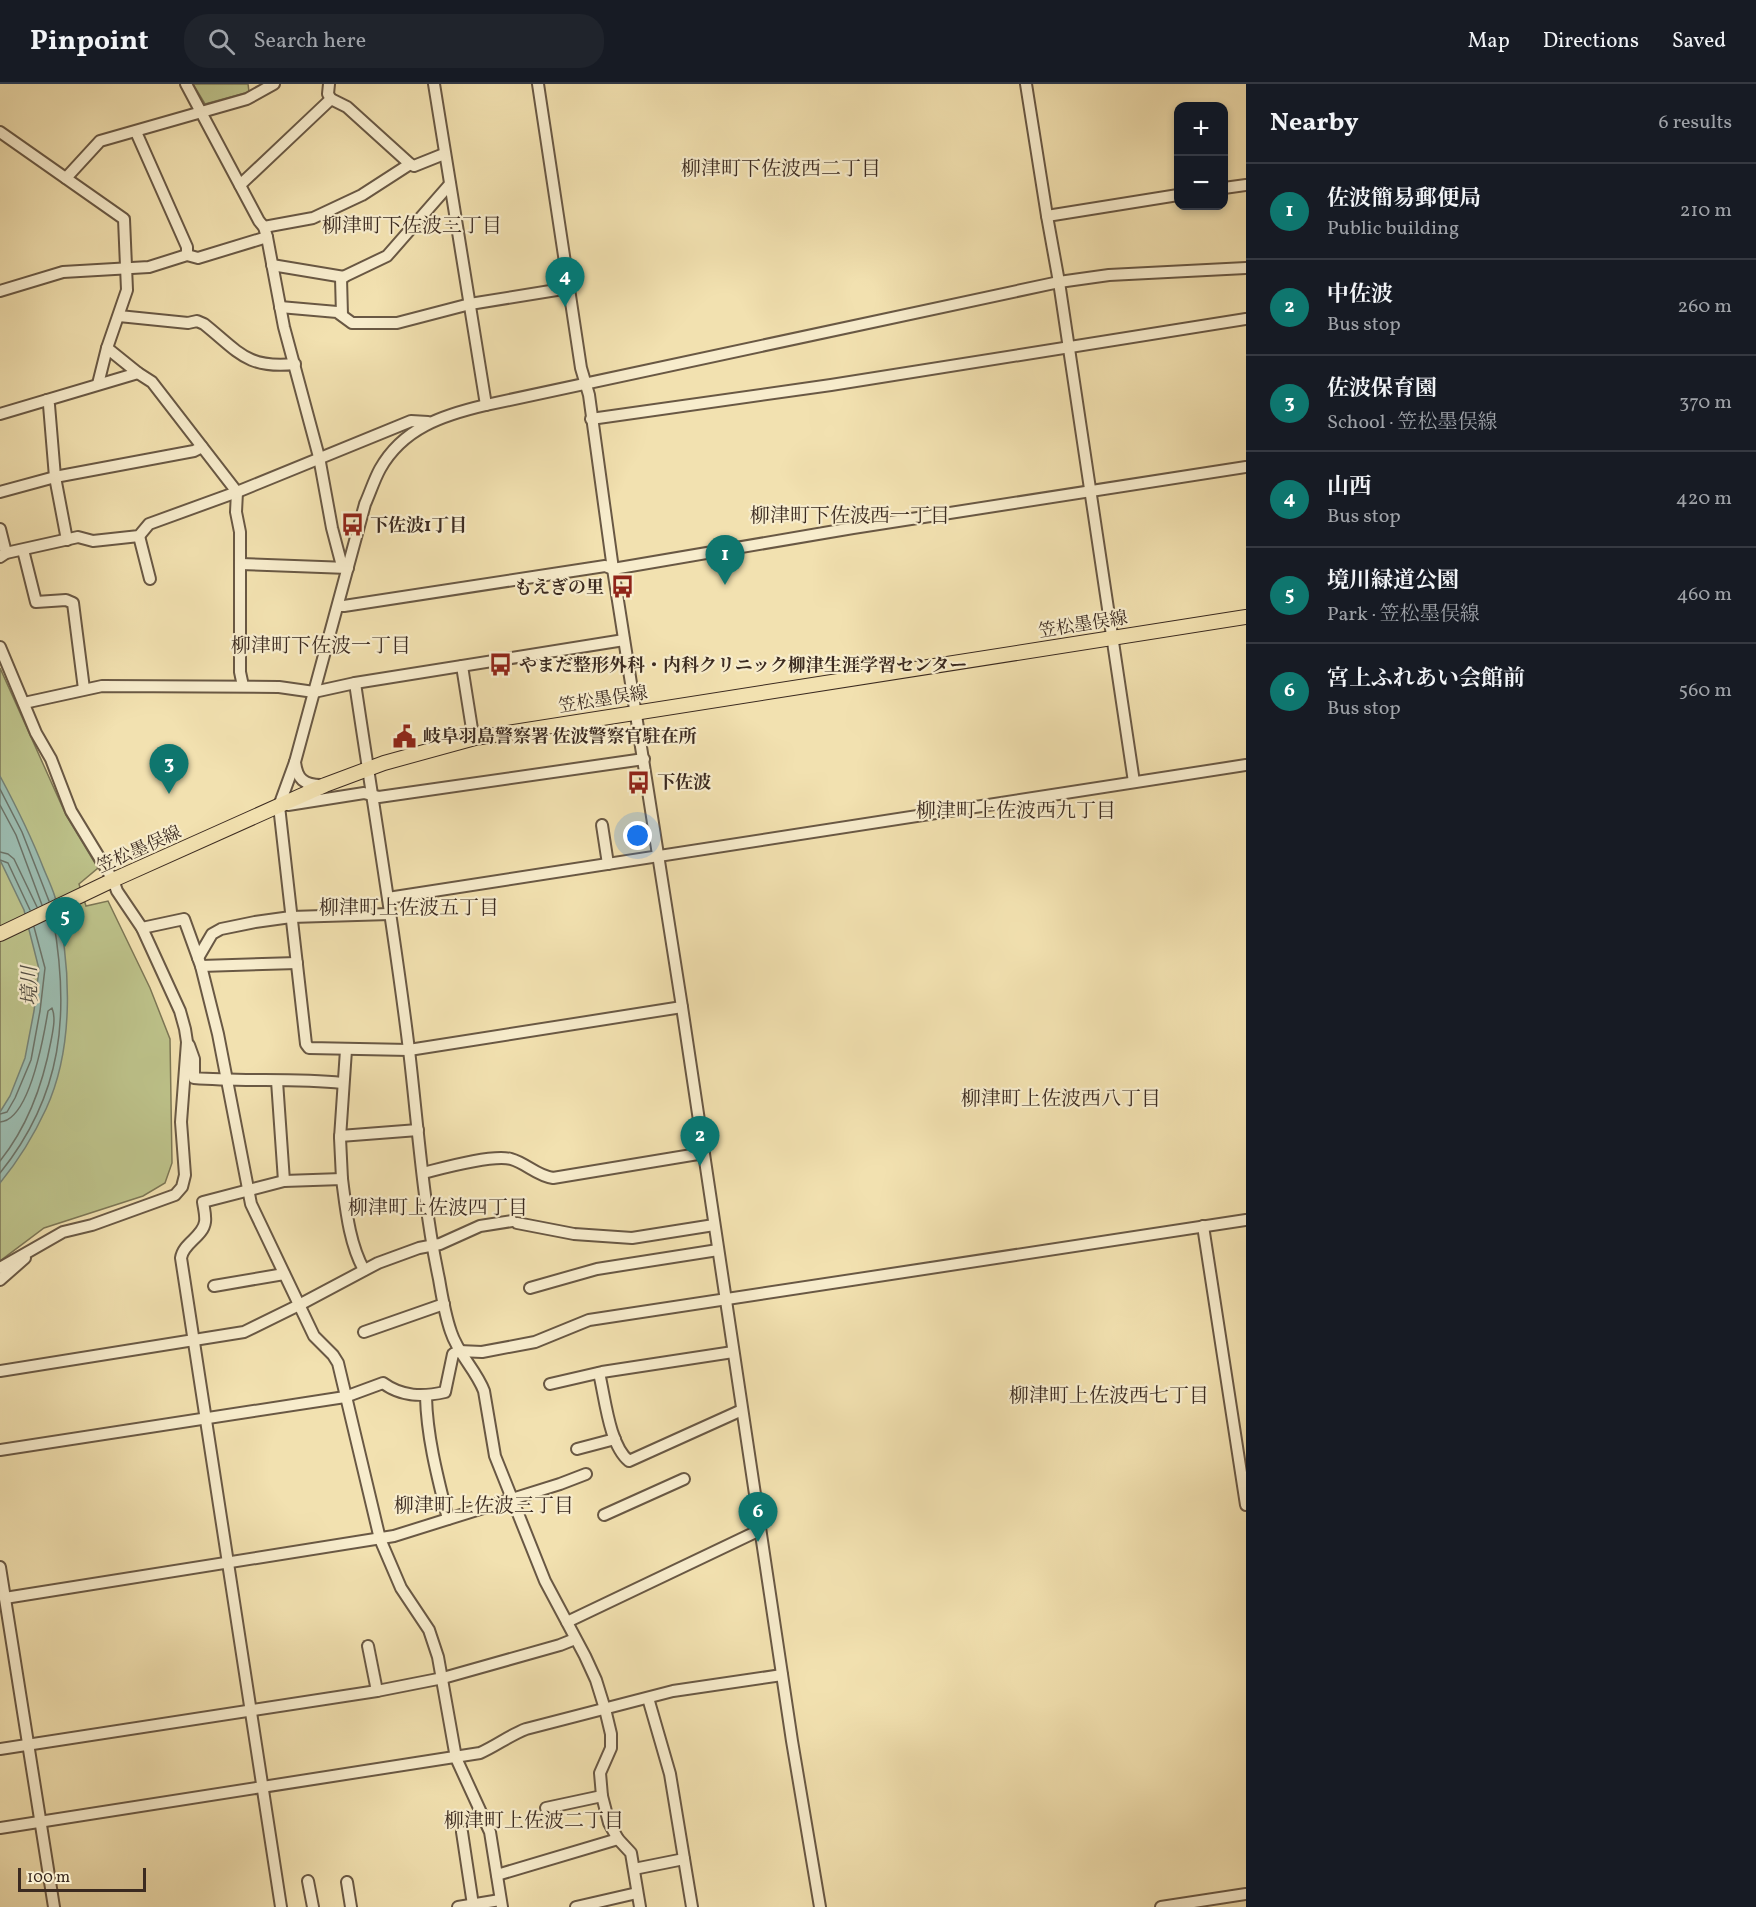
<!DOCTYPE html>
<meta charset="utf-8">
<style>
body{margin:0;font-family:Vollkorn,"Noto Serif JP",serif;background:#20242c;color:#f1f3f6}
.controls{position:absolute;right:18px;top:18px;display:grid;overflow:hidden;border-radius:12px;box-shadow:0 3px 9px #0003}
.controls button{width:54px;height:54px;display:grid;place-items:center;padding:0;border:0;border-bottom:2px solid #363941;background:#171b24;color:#f1f3f6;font:30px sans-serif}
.scale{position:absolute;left:18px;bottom:15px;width:128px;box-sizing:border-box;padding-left:6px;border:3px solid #3b2a20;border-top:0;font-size:16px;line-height:21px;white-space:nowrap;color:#3b2a20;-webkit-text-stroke:4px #f7eccc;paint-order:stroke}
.you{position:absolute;left:638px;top:752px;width:21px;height:21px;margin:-15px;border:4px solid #fff;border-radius:50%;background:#1a73e8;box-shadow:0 0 0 9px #1a73e833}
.badge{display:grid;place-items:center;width:39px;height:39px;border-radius:50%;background:#0f766e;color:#fff;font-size:20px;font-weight:700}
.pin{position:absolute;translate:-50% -50px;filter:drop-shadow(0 2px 3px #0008)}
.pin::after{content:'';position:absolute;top:32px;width:21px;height:18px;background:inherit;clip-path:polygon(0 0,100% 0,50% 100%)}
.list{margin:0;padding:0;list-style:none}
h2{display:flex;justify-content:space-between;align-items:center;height:78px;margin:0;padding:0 24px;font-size:26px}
h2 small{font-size:20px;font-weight:400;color:#9ea1a6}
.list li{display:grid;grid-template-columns:39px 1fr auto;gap:18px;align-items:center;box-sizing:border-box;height:96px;padding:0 24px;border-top:2px solid #363941}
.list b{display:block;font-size:22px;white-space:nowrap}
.list p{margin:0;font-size:20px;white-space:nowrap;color:#9ea1a6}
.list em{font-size:20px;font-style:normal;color:#9ea1a6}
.icon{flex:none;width:33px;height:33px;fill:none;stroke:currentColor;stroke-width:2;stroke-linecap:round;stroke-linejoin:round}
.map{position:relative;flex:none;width:1246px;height:1823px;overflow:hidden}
header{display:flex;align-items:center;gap:36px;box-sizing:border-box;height:84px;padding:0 30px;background:#171b24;border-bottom:2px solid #363941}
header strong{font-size:28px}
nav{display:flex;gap:33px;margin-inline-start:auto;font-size:21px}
.search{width:420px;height:54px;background:#20242c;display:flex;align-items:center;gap:15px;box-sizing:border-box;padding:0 21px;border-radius:24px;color:#9ea1a6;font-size:22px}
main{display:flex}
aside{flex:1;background:#171b24}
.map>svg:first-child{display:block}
.green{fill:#bdc28a;stroke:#7c7655;stroke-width:1.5}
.water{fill:#9cbcb0;stroke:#758276;stroke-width:1.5}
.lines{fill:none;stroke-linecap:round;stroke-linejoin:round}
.shore{stroke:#6c7368;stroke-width:1.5}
.minor-casing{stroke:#695844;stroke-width:14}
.major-casing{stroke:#3b2a20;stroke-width:16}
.minor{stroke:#f7eccc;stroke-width:10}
.major{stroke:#f2e1b0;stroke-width:14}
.labels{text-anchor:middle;stroke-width:4.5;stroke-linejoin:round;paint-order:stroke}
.poi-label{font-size:18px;font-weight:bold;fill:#3b2a20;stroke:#f7eccc;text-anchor:start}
.street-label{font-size:18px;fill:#3b2a20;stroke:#f7eccc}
.neighbourhood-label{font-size:20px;fill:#3b2a20;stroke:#f7eccc}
.water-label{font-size:20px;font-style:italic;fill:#534e44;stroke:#f7eccc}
</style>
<header>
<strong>Pinpoint</strong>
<div class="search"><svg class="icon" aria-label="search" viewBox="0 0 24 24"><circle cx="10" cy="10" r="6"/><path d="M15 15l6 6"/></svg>Search here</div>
<nav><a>Map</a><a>Directions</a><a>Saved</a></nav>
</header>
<main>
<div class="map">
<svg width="1246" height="1823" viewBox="0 0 1246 1823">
<rect width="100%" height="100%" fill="#f2e1b0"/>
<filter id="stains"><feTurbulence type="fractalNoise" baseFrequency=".00333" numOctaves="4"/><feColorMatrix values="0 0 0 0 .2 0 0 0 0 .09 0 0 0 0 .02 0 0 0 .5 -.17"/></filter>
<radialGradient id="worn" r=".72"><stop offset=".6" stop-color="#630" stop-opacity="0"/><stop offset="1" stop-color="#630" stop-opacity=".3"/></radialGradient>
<g class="green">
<path d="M193 0H248L249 8 205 20Z"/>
<path d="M0 584 66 731 98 784 79 800 86 822 108 817 150 904 170 955 172 1079 165 1099 143 1112 44 1144 0 1177Z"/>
</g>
<path class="water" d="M0 692C16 722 31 752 43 783 47 793 52 803 55 813 71 879 75 962 46 1025 34 1051 18 1077 0 1099V1028L10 1012 25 974 34 927 39 885 24 826 0 776Z"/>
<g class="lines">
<g class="shore">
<path d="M0 705 22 748 49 817"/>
<path d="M0 721 16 751 42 821"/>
<path d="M0 768 8 770 14 775 37 823"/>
<path d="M0 776 8 779 30 826"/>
<path d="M0 1030 7 1028 15 1014 31 976 40 927 45 884 34 843"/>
<path d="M0 1038C30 1036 44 951 48 927L52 924C56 934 53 946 51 957 43 1000 28 1042 0 1077"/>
<path d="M0 1089C63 1011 70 930 53 834"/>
</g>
<defs>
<g id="minor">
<path d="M186 0 259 137 264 143 267 153 284 243 319 373 332 444 342 482"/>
<path d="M329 0 328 10 331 15 347 23 410 80 414 82 444 70"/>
<path d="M434 0 486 321"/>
<path d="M538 0 581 284 589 311 613 485 682 923 792 1657 820 1823"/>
<path d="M1026 0 1047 132 1059 198 1134 698"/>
<path d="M0 48 124 135 127 206 107 264"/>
<path d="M136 48 187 163V171"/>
<path d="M66 94 100 57 247 15 274 0"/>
<path d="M240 101 331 15"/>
<path d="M1224 104 1246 101"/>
<path d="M1047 132 1178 111"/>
<path d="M264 143 313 134 362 111 410 80"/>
<path d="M272 181 344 193"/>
<path d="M0 207 63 188 149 183 187 171 198 174 267 153"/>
<path d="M280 223 337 228 352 239H397L470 220 569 204"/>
<path d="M342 231 341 194 387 172 450 100"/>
<path d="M119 232 188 239 197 237 204 240C239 268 247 285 295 280"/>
<path d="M98 300 107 264 138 289 152 298 237 408 236 428 240 448V588L243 602"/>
<path d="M47 316 49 321 55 393 67 456"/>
<path d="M0 330 138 289"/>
<path d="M591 335 831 301 1246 235"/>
<path d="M0 408 55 393 194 367 202 363"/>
<path d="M0 445 6 469"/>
<path d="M139 452 150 495"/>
<path d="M23 466 36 518 66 516 73 519 84 605"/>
<path d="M0 473 6 469 78 453 93 457 139 452 149 440 237 408 411 337 428 338"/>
<path d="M240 480 348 484"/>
<path d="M338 522H344L605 482 613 485 853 444 1246 383"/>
<path d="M0 563 36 649 51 675 71 727 113 796 117 807 142 844 180 927 185 945 187 958 181 1038 185 1091 182 1103 175 1111 92 1141 63 1148 0 1184"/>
<path d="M462 582 472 645 475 654"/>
<path d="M355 599C373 721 394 843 409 966 418 1043 423 1120 439 1195 442 1213 445 1231 451 1248 458 1270 476 1286 484 1307L495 1372 545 1497 585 1572 596 1596 605 1625 611 1650V1664L600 1689 602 1712 609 1739 618 1755 631 1769 640 1823"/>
<path d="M24 619 102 602 279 603 314 608 355 599 624 556"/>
<path d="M295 678C297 695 304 701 321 701"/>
<path d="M288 721 364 709 379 713 644 675"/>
<path d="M602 741 608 780"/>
<path d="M388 814 1246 681"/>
<path d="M142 844 184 835 201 882 218 950 251 1120 314 1252 333 1271 338 1279 380 1455 401 1504 429 1546 438 1573 456 1674 490 1748 502 1823"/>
<path d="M198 874 212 850 221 845 255 838 291 833 390 830"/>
<path d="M201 882 297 879"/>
<path d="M682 923 409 966 309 964 306 960 279 722 295 678 365 420C370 409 374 396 380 385 403 344 443 331 486 321L1059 198 1109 191 1246 184"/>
<path d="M189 961 194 975V994C244 998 293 994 342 999"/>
<path d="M277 997 284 1097"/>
<path d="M340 1052 418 1046"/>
<path d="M423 1089C443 1084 492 1070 511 1075 526 1079 537 1092 553 1094L704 1069"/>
<path d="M342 1095 340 1054 346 966"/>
<path d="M517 1139 574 1150 632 1154 714 1141"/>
<path d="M1203 1142 1246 1421"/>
<path d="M0 1196 25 1174"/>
<path d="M214 1202 284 1190"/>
<path d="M530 1204 597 1185 718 1166"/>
<path d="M364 1248 444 1220"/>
<path d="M0 1287 244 1248 299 1221 378 1179 419 1164 440 1160 480 1142 512 1137"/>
<path d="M599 1289C605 1313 609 1361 629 1377L742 1326"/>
<path d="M550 1300 602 1288 733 1268"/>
<path d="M426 1313C427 1354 438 1395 448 1435"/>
<path d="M577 1365 615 1355"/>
<path d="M0 1366 345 1313 383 1299C402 1313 423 1313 445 1308L453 1270 459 1267 482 1268 535 1258 589 1236 1246 1136"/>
<path d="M604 1431 684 1395"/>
<path d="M0 1483 54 1823"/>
<path d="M5 1514 394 1452 560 1400 586 1390"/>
<path d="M567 1538 760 1446"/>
<path d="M368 1562 377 1607"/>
<path d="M648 1614 670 1690 692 1823"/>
<path d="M0 1665 377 1607 443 1594 560 1561 575 1555"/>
<path d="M546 1724 602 1712"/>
<path d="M0 1744 480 1669C496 1662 510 1651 526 1645L673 1607 782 1591"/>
<path d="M462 1748 473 1821"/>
<path d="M634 1785 684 1775"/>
<path d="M497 1791 618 1755"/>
<path d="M308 1797 313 1823"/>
<path d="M347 1798 351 1823"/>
<path d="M281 1823 181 1174C183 1159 203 1153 205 1138 206 1132 204 1125 203 1118L284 1097 342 1095C346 1125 349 1159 364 1186"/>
<path d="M458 1823 500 1816"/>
<path d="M576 1823 637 1809"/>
<path d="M1161 1823 1246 1810"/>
</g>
<path id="major" d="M0 850 113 796 325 701 384 679 475 654 1246 533"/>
</defs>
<use href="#minor" class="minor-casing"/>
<use href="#major" class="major-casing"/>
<use href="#minor" class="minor"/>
<use href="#major" class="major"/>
</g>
<defs>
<symbol id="bus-bare" viewBox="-9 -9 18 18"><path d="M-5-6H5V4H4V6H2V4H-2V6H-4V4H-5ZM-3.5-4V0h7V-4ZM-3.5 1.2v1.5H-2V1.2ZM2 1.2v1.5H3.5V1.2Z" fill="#8f2418" stroke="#f7eccc" stroke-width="2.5" paint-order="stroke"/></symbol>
<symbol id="civic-bare" viewBox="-9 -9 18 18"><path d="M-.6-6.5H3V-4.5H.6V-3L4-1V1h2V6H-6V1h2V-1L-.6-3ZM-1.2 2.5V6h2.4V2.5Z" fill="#8f2418" stroke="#f7eccc" stroke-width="2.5" paint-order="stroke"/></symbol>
</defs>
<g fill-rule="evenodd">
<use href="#bus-bare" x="336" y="424" width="33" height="33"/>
<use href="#bus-bare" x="606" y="486" width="33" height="33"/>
<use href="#bus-bare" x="484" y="564" width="33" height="33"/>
<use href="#civic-bare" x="388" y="636" width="33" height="33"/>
<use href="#bus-bare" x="622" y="682" width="33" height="33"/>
</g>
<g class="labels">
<g class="poi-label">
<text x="370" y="447">下佐波1丁目</text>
<text x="604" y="509" text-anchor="end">もえぎの里</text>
<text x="519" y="587">やまだ整形外科・内科クリニック柳津生涯学習センター</text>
<text x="423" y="658">岐阜羽島警察署 佐波警察官駐在所</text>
<text x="657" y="704">下佐波</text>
</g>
<g class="street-label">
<text transform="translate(1083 540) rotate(-9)" y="6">笠松墨俣線</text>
<text transform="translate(603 615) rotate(-9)" y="6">笠松墨俣線</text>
<text transform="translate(139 765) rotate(-24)" y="6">笠松墨俣線</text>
</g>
<g class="neighbourhood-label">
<text x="781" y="91">柳津町下佐波西二丁目</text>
<text x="412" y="148">柳津町下佐波三丁目</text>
<text x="850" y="438">柳津町下佐波西一丁目</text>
<text x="321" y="568">柳津町下佐波一丁目</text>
<text x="1016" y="733">柳津町上佐波西九丁目</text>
<text x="409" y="830">柳津町上佐波五丁目</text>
<text x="1061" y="1021">柳津町上佐波西八丁目</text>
<text x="438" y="1130">柳津町上佐波四丁目</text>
<text x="1109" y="1318">柳津町上佐波西七丁目</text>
<text x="484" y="1428">柳津町上佐波三丁目</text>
<text x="534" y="1743">柳津町上佐波二丁目</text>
</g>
<g class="water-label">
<text transform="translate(29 902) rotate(-91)" y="7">境川</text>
</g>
</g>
<rect width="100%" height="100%" filter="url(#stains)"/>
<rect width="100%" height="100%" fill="url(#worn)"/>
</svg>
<div class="controls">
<button>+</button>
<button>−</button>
</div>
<div class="scale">100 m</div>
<div class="you"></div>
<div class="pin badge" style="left:725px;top:501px">1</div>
<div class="pin badge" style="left:700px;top:1082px">2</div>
<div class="pin badge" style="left:169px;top:710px">3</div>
<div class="pin badge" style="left:565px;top:223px">4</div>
<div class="pin badge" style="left:65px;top:863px">5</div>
<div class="pin badge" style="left:758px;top:1458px">6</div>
</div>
<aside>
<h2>Nearby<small>6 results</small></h2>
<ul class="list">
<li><span class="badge">1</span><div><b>佐波簡易郵便局</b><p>Public building</p></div><em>210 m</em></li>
<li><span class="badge">2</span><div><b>中佐波</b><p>Bus stop</p></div><em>260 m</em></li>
<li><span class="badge">3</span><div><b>佐波保育園</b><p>School · 笠松墨俣線</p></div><em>370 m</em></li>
<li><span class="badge">4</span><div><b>山西</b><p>Bus stop</p></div><em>420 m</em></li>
<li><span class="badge">5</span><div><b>境川緑道公園</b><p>Park · 笠松墨俣線</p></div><em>460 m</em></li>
<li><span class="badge">6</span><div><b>宮上ふれあい会館前</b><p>Bus stop</p></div><em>560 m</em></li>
</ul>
</aside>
</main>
